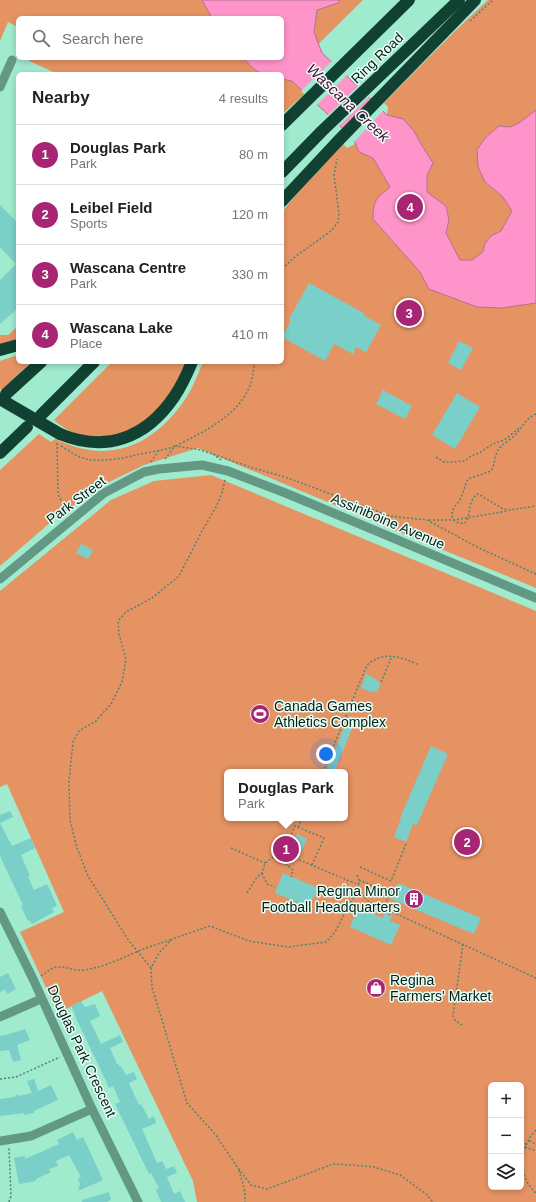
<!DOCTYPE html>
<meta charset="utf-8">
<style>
body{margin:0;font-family:Arial,sans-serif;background:#f2f2f2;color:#202124}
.controls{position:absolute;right:12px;bottom:12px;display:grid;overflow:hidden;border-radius:6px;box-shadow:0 2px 6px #0003}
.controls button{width:36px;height:36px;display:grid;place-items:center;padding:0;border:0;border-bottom:1px solid #e0e0e0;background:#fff;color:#202124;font:20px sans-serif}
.you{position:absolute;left:326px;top:754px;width:14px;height:14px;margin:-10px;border:3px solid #fff;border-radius:50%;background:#1a73e8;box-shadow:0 0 0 6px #1a73e833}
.badge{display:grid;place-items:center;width:26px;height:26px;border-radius:50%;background:#a72573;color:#fff;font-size:13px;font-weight:700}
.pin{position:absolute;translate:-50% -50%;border:2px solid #fff;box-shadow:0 1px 4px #0006}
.popup{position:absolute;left:224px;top:769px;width:124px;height:52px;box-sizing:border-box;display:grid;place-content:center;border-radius:6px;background:#fff;filter:drop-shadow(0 1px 3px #0005);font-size:13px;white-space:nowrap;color:#757577}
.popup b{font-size:15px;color:#202124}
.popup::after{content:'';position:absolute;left:50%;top:100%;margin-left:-8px;border:8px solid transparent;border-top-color:#fff}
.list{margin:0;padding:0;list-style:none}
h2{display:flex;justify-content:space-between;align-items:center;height:52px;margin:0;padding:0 16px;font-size:17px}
h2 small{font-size:13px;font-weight:400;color:#757577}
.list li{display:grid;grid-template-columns:26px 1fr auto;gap:12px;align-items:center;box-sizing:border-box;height:60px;padding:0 16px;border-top:1px solid #e0e0e0}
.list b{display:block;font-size:15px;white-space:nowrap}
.list p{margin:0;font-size:13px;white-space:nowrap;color:#757577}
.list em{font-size:13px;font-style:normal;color:#757577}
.icon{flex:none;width:22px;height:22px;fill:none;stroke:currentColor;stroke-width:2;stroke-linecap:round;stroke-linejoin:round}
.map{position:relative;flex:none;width:536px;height:1202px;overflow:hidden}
.search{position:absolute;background:#fff;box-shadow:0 2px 6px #0003;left:16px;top:16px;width:268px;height:44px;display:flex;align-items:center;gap:10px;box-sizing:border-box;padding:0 14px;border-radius:6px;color:#757577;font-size:15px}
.panel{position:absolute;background:#fff;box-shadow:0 2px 6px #0003;left:16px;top:72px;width:268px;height:292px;border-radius:6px}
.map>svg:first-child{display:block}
.green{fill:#e69364;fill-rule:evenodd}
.water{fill:#fe94c9;stroke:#b27194}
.pier{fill:#a0eace}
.building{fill:#7bcfc9}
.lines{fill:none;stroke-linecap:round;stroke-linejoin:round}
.path{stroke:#508471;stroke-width:1.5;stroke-dasharray:2 2;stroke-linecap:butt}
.minor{stroke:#639884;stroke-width:9}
.motorway{stroke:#114132;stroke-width:12}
.motorway-bridge{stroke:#114132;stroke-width:12}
.labels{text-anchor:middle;stroke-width:3;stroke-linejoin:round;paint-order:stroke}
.street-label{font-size:14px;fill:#012017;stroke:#e9fef6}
.poi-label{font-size:14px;fill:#012017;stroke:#e9fef6;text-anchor:start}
.water-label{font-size:15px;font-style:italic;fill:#4c0b32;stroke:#e9fef6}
</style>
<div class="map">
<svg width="536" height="1202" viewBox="0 0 536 1202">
<rect width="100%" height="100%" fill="#a0eace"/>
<g class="green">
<path d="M0 0H363L283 79 292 81 306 93 282 114V74H58L29 61V58H282V18H18V27L8 22 0 41Z"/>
<path d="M488 0H536V588L426 543 198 448 144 465 109 482 59 515 0 566V470L39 434 51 442 55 439C66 444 77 448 90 450 132 456 164 431 186 398 193 387 198 374 203 362H282V212L295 196 343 144 347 148 355 144 387 115 388 107 384 103 453 33Z"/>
<path d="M18 326V338L7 344 0 345V335H8Z"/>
<path d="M18 355V362H31L3 390 0 389V361Z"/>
<path d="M112 362H186C180 375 174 389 167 400 164 405 160 408 156 412 135 434 108 444 78 434 69 432 61 426 54 420Z"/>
<path d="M211 475 536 611V1202H197L193 1181 102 991 58 1013 20 932 64 912 7 784 0 787V591L111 500 154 481ZM227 772H345V818H227ZM491 1085H521V1187H491Z"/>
</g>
<path class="water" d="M202 0H340L338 3 317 10 314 32 322 53 348 77 387 115 403 119 414 131 421 144 433 163 427 175V192L446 206 449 220 446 233 460 260H472L483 252 485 243 491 236 501 231 512 211 503 197 485 182 478 167 477 150 485 138 499 126 510 127 519 123 536 110V303L501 308 477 307 429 289 420 272 373 219C373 201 376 198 390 187L373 158 359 152 353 138 292 81 282 79V74C259 74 259 75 243 58H282V18H212Z"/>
<g class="pier">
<path d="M333 60 348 74 316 106 301 91Z"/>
<path d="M359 85 370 96 338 127 327 116Z"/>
<path d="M372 98 384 110 353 143 351 139 341 129Z"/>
</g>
<g class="building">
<path d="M0 205 18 223V308L0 324V280L16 264 0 247Z"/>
<path d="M309 283 364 313 363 315 381 325 366 352 356 347 353 354 334 344 325 361 282 337 291 320 289 319Z"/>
<path d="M459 341 473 348 461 370 448 363Z"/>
<path d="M383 390 412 406 405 419 376 404Z"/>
<path d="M457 393 480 407 455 449 432 435Z"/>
<path d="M81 544 93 550 88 559 76 553Z"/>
<path d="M366 674 376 679V680L381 683 377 692 372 691 371 692 361 688Z"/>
<path d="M349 716 356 719 334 772H326Z"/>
<path d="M431 746 448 754 417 825 413 824 406 842 394 837 401 818H400Z"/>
<path d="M10 811 13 817 0 823 12 846 31 838 35 848 21 855 30 876H28L34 890 47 884 57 906 52 908 54 912 32 924 29 920 28 921 21 906 23 905 0 856V815Z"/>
<path d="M297 834 307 839 300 855 290 850Z"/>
<path d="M283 873 318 888 309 907 275 893Z"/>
<path d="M398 883 481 918 474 934 391 899Z"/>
<path d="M358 908 383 918 385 913 392 916 390 921 400 925 391 945 350 927Z"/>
<path d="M8 973 16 989 7 994 5 989 0 992V977Z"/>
<path d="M81 1001 85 1007 95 1004 98 1011 100 1016 90 1021 101 1044 120 1035 123 1042 110 1048 117 1064H118L120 1067 121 1066 126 1075 134 1072 137 1079 129 1083 139 1105 141 1104 149 1119 154 1116 156 1123 142 1129 157 1163 162 1161 166 1169 174 1166 177 1173 167 1177 174 1194 180 1191 185 1202H161L156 1190 159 1188 151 1173 149 1174 115 1104 120 1102 113 1086 109 1088 106 1081 74 1014H75L71 1006Z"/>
<path d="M25 1029 30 1040 17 1045 21 1060 13 1062 9 1050 0 1051V1036L6 1035Z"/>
<path d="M34 1079 38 1091 51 1085 58 1100 34 1111V1113L24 1115V1113L0 1116V1099L14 1097 17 1094 19 1096 32 1093 27 1081Z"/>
<path d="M73 1132 77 1140 83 1137 103 1180 78 1191 80 1184 78 1179 81 1177 69 1155 56 1161 58 1166 49 1169 51 1172 36 1179V1181L19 1184 14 1158 25 1156V1159L59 1144 57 1140Z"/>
<path d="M109 1192 111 1200 106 1202H82V1200Z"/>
</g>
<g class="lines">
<g class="path">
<path d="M470 21 493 0"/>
<path d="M282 269 296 256 331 231 338 222 339 214 334 175 337 159"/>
<path d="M536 414C525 418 522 429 514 436 509 441 502 444 498 450 494 457 495 465 491 471L468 479C465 485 464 491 461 497 460 501 456 504 454 508 448 517 456 525 465 523 472 514 467 502 477 494L480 495 503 509 510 510 536 506"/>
<path d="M57 443 58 494 67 513"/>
<path d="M61 446C71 452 80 459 92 460 108 461 125 458 140 454 152 452 165 450 176 446 182 443 189 439 195 436 226 420 254 400 254 362"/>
<path d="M213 454 221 460"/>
<path d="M436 457 444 462H453L465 461 471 456 479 453 493 444 506 439 520 427"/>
<path d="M165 459 175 446 201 450 253 468 285 477 390 516 427 520 477 547 536 574"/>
<path d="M151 462 159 450"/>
<path d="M429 520H454L508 511"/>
<path d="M381 682 392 656"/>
<path d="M323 772 367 665C385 650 401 657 419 665"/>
<path d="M298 827 302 818"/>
<path d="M231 848 265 863"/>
<path d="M312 865 324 838 295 826 283 853 359 885"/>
<path d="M360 867 391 881 406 844"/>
<path d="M262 873 267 884 275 887"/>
<path d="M357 875 359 880V883L354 896 335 932 326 942 288 947 249 941 210 926 172 939 159 953 151 968 152 987 187 1103 215 1134 238 1168 251 1185 267 1189 278 1185 333 1164 351 1165 374 1167 400 1175 426 1194 433 1202"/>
<path d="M359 880 393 894"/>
<path d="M357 888 368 901 536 978"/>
<path d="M247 893 257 877 262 873 265 863 279 853H283L284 862 293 870 291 877"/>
<path d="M383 908 390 893"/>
<path d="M389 915 391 911"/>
<path d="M463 944 453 1015C454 1021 458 1023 463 1025"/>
<path d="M151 968 129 941 88 876 77 848 70 820 69 781 73 742 79 731 96 721 111 704 122 682 126 659 119 634 118 621 126 612 152 598 179 576 202 531 216 507 222 493 225 480"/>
<path d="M41 976C45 974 48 970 51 969 62 963 72 972 84 970 105 967 122 958 141 950 151 946 161 943 171 940"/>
<path d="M0 1079 16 1077 60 1057"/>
<path d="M536 1130C519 1148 517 1176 536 1193"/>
<path d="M529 1141 536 1144"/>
<path d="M521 1142 526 1144"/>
<path d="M525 1147 536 1151"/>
<path d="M239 1170 245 1192V1202"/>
<path d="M9 1202 11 1196 9 1148"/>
</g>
<g class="minor">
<path d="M0 87 12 60"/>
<path d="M0 579 104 493 144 472 159 469 202 465 228 471 288 494 536 598"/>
<path d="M0 912 34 981 92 1109 138 1202"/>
<path d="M0 1017 41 999"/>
<path d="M0 1141 31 1136 92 1109"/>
</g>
<g class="motorway">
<path d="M282 125 409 0"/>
<path d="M282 172 322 131 459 0"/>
<path d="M282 201 339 140 475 0"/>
<path d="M0 350 18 345"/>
<path d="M6 394 41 362"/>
<path d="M41 415 94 362"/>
<path d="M60 434C106 453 146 438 174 397 181 387 187 374 192 362"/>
<path d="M0 453 27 427"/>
</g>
<path class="motorway-bridge" d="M0 399 60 434"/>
</g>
<defs>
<symbol id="stadium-disc" viewBox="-11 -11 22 22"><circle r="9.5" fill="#a72573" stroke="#e9fef6"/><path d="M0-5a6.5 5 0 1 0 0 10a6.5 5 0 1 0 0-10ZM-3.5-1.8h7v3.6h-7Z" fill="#fff"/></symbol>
<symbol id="building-disc" viewBox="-11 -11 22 22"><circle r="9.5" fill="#a72573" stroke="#e9fef6"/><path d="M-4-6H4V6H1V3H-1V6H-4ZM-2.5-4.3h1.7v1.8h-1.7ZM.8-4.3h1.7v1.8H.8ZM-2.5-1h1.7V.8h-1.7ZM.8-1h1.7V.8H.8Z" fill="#fff"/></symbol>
<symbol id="shop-disc" viewBox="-11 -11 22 22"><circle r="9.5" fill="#a72573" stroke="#e9fef6"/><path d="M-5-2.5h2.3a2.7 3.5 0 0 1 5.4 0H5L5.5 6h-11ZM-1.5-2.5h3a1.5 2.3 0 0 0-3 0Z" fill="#fff"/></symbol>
</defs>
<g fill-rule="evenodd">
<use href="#stadium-disc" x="249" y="703" width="22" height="22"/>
<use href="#building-disc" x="403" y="888" width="22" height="22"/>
<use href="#shop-disc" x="365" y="977" width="22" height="22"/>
</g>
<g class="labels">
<g class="street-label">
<text transform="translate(377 58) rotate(-44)" y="5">Ring Road</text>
<text transform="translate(76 500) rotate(-37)" y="5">Park Street</text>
<text transform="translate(388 521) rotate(23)" y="5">Assiniboine Avenue</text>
<text transform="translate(82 1051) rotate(65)" y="5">Douglas Park Crescent</text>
</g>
<g class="poi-label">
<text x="274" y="711">Canada Games<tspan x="274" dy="16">Athletics Complex</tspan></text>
<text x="400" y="896" text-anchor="end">Regina Minor<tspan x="400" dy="16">Football Headquarters</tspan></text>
<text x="390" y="985">Regina<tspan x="390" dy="16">Farmers' Market</tspan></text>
</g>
<g class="water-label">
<text transform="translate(348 103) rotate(43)" y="5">Wascana Creek</text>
</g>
</g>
</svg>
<div class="controls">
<button>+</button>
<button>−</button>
<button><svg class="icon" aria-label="layers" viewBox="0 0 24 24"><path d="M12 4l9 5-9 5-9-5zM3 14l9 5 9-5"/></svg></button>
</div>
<div class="you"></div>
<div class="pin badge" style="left:286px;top:849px">1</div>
<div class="popup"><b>Douglas Park</b>Park</div>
<div class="pin badge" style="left:467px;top:842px">2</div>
<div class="pin badge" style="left:409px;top:313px">3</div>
<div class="pin badge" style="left:410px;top:207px">4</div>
<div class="search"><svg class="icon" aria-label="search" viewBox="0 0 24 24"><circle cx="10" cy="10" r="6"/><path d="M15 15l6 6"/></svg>Search here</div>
<section class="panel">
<h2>Nearby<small>4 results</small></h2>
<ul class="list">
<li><span class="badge">1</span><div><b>Douglas Park</b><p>Park</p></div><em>80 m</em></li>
<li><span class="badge">2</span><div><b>Leibel Field</b><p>Sports</p></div><em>120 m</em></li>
<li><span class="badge">3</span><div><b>Wascana Centre</b><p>Park</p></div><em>330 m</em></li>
<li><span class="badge">4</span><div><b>Wascana Lake</b><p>Place</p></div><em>410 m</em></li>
</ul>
</section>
</div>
